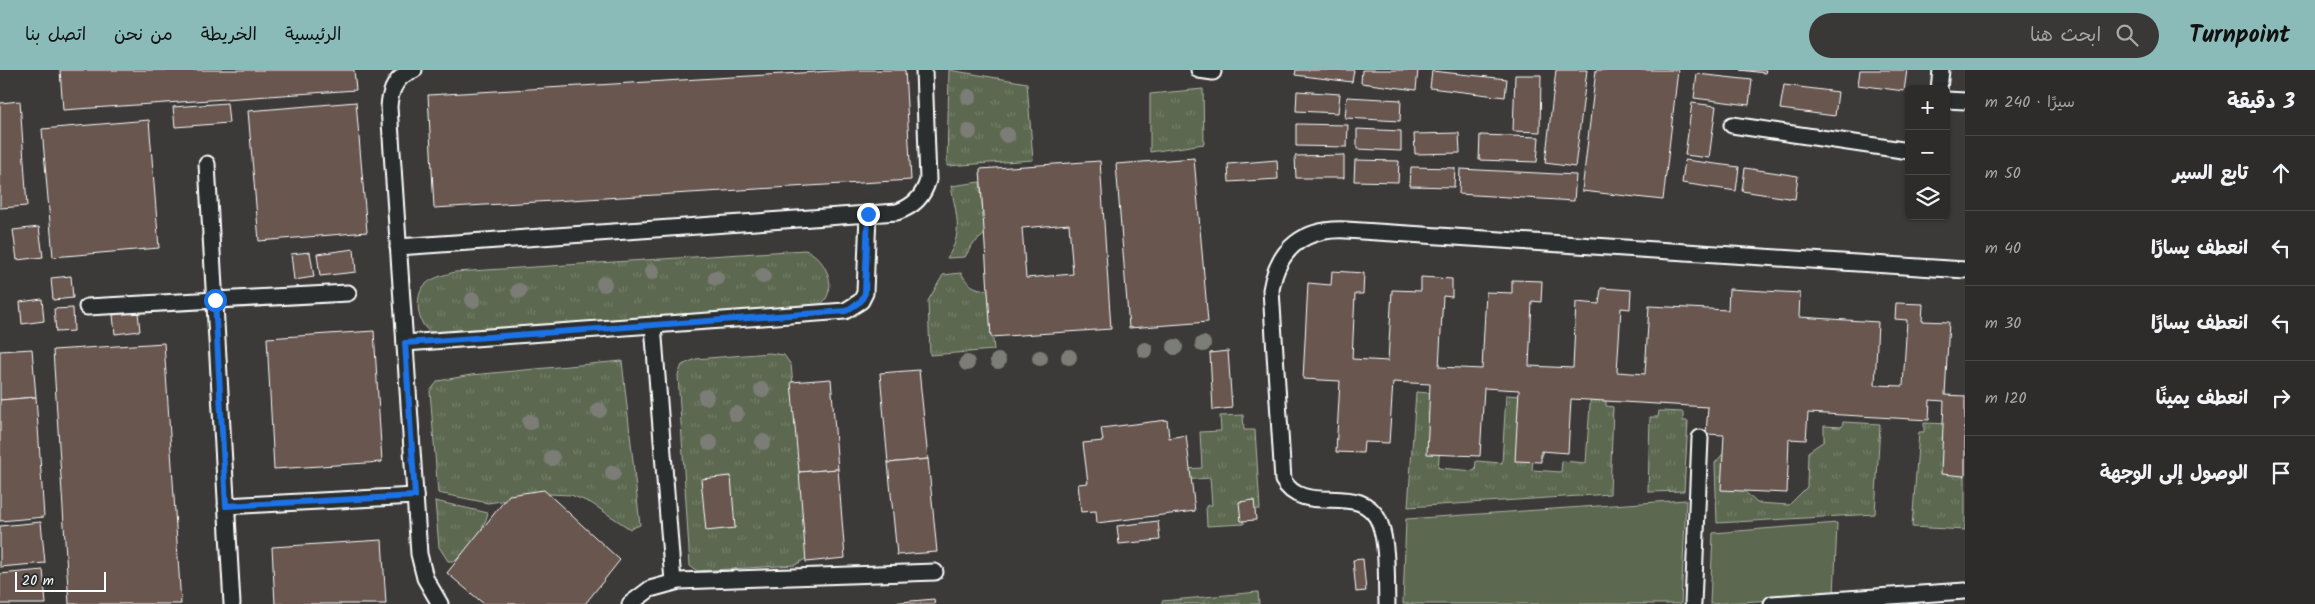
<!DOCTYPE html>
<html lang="ar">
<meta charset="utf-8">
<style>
body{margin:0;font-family:Kalam,"Playpen Sans Arabic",sans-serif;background:#393836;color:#f1f3f6;direction:rtl}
.controls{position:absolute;right:15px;top:15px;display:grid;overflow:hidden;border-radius:8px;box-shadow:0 1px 4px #0004}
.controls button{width:45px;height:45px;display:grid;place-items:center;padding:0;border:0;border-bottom:1px solid #484847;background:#2d2c2a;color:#f1f3f6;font:25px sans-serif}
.scale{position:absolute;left:15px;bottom:12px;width:91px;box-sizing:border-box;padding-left:5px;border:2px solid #fff;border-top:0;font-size:14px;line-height:18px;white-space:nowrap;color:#fff;-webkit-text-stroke:4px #2a2d2e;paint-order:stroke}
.stop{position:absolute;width:15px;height:15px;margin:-11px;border:4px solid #1a73e8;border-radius:50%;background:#fff}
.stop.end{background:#1a73e8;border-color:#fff;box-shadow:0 1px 5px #0008}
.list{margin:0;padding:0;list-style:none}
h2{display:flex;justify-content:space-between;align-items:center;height:65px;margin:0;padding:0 20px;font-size:21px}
h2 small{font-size:16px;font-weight:400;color:#a7a7a8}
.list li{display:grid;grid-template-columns:32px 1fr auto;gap:15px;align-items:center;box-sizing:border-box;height:75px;padding:0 20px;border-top:1px solid #484847}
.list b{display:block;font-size:19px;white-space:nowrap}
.list em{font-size:16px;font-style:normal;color:#a7a7a8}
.icon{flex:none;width:28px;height:28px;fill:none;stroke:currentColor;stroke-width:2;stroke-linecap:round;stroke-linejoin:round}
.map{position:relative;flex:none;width:1965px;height:534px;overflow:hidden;direction:ltr}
header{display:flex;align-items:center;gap:30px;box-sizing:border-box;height:70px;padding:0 25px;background:#8bbbb9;color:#111}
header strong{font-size:24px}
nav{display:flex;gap:28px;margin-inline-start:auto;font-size:18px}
.search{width:350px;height:45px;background:#393836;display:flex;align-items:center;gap:12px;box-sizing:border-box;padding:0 18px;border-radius:28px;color:#a7a7a8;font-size:19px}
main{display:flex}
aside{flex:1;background:#2d2c2a}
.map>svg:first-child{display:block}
.grass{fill:url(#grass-tufts);stroke:#aeb4a8}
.park{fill:#5c6850;stroke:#aeb4a8}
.building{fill:#67574f;stroke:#fff;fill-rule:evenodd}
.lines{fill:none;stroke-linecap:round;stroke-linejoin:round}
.service-casing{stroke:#fff;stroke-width:19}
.service{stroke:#2a2d2e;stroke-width:15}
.tree{fill:#7b7d76}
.route{stroke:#1a73e8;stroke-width:6}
</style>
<header>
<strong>Turnpoint</strong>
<div class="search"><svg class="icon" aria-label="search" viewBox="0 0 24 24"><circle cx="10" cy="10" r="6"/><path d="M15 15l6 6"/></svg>ابحث هنا</div>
<nav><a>الرئيسية</a><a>الخريطة</a><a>من نحن</a><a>اتصل بنا</a></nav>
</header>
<main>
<aside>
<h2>3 دقيقة<small>سيرًا · 240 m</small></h2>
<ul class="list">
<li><svg class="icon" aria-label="ahead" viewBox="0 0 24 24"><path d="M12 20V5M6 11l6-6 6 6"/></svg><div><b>تابع السير</b></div><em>50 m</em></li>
<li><svg class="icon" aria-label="left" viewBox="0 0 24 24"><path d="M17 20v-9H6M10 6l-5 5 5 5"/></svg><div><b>انعطف يسارًا</b></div><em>40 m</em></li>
<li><svg class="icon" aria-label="left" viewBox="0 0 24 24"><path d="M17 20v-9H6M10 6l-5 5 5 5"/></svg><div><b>انعطف يسارًا</b></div><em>30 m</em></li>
<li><svg class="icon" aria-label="right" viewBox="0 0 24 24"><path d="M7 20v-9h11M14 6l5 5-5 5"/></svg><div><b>انعطف يمينًا</b></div><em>120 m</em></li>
<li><svg class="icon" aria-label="arrive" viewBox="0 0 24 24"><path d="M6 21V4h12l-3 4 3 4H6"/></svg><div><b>الوصول إلى الوجهة</b></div></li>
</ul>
</aside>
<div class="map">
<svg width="1965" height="534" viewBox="0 0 1965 534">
<defs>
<pattern id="grass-tufts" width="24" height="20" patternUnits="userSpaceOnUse" patternTransform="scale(1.25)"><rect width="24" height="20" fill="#5c6850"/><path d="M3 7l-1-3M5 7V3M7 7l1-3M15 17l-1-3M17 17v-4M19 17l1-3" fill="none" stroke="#747f6a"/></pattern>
</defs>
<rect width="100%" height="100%" fill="#3c3a38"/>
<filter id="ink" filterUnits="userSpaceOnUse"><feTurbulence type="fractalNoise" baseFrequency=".02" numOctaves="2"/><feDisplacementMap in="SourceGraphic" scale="10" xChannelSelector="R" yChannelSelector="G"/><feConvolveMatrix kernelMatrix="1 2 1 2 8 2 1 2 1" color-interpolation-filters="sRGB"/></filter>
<g filter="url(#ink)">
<g class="grass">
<path d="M949 0 1027 13 1033 90 947 96Z"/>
<path d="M1203 19 1204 74 1150 82V24Z"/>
<path d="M980 112 985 164 972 175 965 187 947 188C964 163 956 145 951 116Z"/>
<path d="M805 180C820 184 835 208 828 224 826 231 820 235 815 239L440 266C437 264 432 263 429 261 417 253 415 228 423 217 430 208 444 205 455 202Z"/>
<path d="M961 203C968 215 974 219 988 220L994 280 930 285 928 231 943 205Z"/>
<path d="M769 283 784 285 791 295 810 477 807 488 795 495 697 501 690 496 678 305 682 295 696 289Z"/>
<path d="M622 291 640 455 630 459 591 433 571 425 548 424 488 433 438 423 430 321 438 311 471 305Z"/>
<path d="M1547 318 1542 387H1533L1532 400 1561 402 1562 391 1586 393 1591 320 1606 321V336L1613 337 1610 424 1408 437 1416 322 1445 324 1438 398 1475 401 1476 391 1502 393 1506 325 1539 327Z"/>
<path d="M1659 341 1683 342V351H1688L1684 421 1648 422 1650 347H1658Z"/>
<path d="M1243 345 1244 360H1255L1260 439 1243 440 1244 454 1207 456 1206 436 1212 435 1210 408 1169 411 1168 400 1202 398 1200 362 1221 361 1220 346Z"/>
<path d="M1843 352 1880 354 1875 444 1717 453 1715 393 1729 377 1740 417 1757 433 1789 435 1807 417 1808 382 1824 371V356L1842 357Z"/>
<path d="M1924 353 1952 354 1965 383V460L1912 457 1919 362H1924Z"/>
<path d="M435 431 488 443C483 463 470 476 455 491H448L439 477Z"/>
<path d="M1258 522 1259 534H1162V531Z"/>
</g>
<g class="park">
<path d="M1686 430 1681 534H1403L1406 449Z"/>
<path d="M1837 453 1834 526 1710 534 1713 463Z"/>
</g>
<g class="building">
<path d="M60 0H354L356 20 63 40Z"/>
<path d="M851 0H905L911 110 434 138 428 25Z"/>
<path d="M1296 0H1354L1352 12 1295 5Z"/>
<path d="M1362 0H1418L1416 20 1361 13Z"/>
<path d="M1556 0H1587L1575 97 1545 93Z"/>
<path d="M1596 0H1678L1663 130 1582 121Z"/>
<path d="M1740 0H1766L1765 3Z"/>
<path d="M1860 0H1907L1904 21 1858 15Z"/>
<path d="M1432 1 1507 9 1505 27 1430 18Z"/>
<path d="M1697 4 1752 10 1749 35 1694 28Z"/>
<path d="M1515 5H1541L1540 62 1513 61Z"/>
<path d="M1784 15 1838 22 1835 46 1780 39Z"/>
<path d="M1297 21 1340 24 1338 43 1296 41Z"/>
<path d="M1347 27 1401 30 1400 51 1345 48Z"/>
<path d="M20 31 27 136 0 138V33Z"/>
<path d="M356 32 367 162 259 171 248 41Z"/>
<path d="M227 33 229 53 175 57 173 37Z"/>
<path d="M1692 33 1716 36 1709 88 1685 85Z"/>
<path d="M149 50 159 178 53 187 42 59Z"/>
<path d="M1296 54 1348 55 1347 77 1296 76Z"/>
<path d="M1357 59 1401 61V81L1357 79Z"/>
<path d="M1459 63 1460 83 1415 84 1414 64Z"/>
<path d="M1480 65 1539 67 1537 92 1479 90Z"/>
<path d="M1344 85V108H1296L1295 86Z"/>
<path d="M1194 88 1208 252 1129 258 1116 94Z"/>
<path d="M1277 90 1278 109 1229 112 1228 94Z"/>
<path d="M1355 90 1399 91 1398 112 1354 111Z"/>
<path d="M1685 90 1739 97 1736 121 1682 113Z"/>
<path d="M1100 91 1111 259 991 267 980 99ZM1069 154 1073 204 1026 208 1022 158Z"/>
<path d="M1411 97 1455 98 1454 117 1410 116Z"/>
<path d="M1745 98 1798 106 1795 129 1742 121Z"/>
<path d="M1460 99 1576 105 1574 131 1459 124Z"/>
<path d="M39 157 43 187 17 190 13 160Z"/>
<path d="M354 179 356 202 320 206 317 184Z"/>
<path d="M310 182 314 207 294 210 291 184Z"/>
<path d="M1332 201 1364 203 1363 224H1355L1352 289 1388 291 1392 220 1421 221V207L1452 209V227L1443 226 1439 297 1482 299 1486 222 1512 223V210L1542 211 1541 232 1532 231 1529 296 1573 298 1576 232 1599 234 1601 218 1631 220 1630 239 1621 238 1617 302 1645 304 1649 236 1728 240 1729 219 1800 223 1799 247 1878 252 1875 315 1903 316 1907 250 1895 249 1896 233 1923 234 1922 251 1949 252 1945 325 1965 326V406L1941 404 1944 331 1930 330 1929 350 1808 343 1806 370 1789 369 1787 423 1721 420 1724 365 1706 364 1708 337 1571 329 1568 383 1541 381V392L1515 391 1519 320 1484 318 1480 386 1427 384 1430 314 1393 312 1389 373 1364 372 1363 383 1336 382 1340 311 1303 309 1308 213 1331 215Z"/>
<path d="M71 206 73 228 53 230 51 208Z"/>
<path d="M42 229 44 251 22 254 20 232Z"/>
<path d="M73 238 74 261 56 262 54 239Z"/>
<path d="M138 242 140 261 115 264 113 245Z"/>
<path d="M374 261 382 392 274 399 267 268Z"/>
<path d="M164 273 181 534H69L53 280Z"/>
<path d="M32 279 36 327 0 330V281Z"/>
<path d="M1228 281 1232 338 1213 340 1210 283Z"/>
<path d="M919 300 928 389 888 393 880 303Z"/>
<path d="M831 309 838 399 799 402 791 312Z"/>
<path d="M36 327 44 447 0 451V330Z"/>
<path d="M1167 350 1169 368 1186 365 1195 441 1097 453 1096 441 1081 442 1078 414 1088 413 1083 373 1103 371 1101 358Z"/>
<path d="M928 389 937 482 897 485 888 393Z"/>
<path d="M838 399 845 488 806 492 799 402Z"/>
<path d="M731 406 735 458 706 461 701 409Z"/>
<path d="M544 420 620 490 585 534H484L447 503 509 425Z"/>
<path d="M1254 430 1256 450 1241 451 1239 432Z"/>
<path d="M1158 451 1160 470 1119 474 1117 456Z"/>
<path d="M41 452 45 493 0 497V456Z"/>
<path d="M382 470 386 534H275L272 477Z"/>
<path d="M1363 489 1366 521 1356 522 1353 490Z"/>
<path d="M43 500 46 534H0V504Z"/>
<path d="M934 529 935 534H879Z"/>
</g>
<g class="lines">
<defs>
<g id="service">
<path d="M414 0C397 5 390 20 389 37L419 484 425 508 440 534"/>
<path d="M1199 0 1213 2"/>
<path d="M1939 19 1941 0"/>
<path d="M1946 30 1965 31"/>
<path d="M1732 55 1909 81"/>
<path d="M207 94 232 534"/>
<path d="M398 177 897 142C914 136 923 127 928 110L924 0"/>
<path d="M87 237 348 223"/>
<path d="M653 255 673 512"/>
<path d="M405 273 845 241 861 231 865 223 868 144"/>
<path d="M226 436 415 426"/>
<path d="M630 534 650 519 679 511 935 502"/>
<path d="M1387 534C1386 510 1388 476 1380 454 1363 408 1304 449 1283 410L1271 220C1278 178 1304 158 1346 160L1965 200"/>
<path d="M1693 534 1700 368"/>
<path d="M1772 534 1965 521"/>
</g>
</defs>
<use href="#service" class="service-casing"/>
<use href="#service" class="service"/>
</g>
<g class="tree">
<circle cx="969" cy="27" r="8"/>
<circle cx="969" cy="62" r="8"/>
<circle cx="1007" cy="65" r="8"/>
<circle cx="652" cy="202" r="8"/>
<circle cx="763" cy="206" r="8"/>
<circle cx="716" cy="208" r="8"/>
<circle cx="604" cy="214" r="8"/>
<circle cx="519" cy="221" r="8"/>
<circle cx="473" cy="230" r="8"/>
<circle cx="1203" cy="274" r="8"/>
<circle cx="1175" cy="277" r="8"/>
<circle cx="1145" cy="280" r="8"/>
<circle cx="1069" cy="287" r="8"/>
<circle cx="1040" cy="288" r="8"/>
<circle cx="998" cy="291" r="8"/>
<circle cx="967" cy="293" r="8"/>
<circle cx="762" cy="320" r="8"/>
<circle cx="706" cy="327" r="8"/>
<circle cx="599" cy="340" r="8"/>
<circle cx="736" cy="344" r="8"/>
<circle cx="530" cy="352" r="8"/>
<circle cx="763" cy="372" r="8"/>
<circle cx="710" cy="373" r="8"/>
<circle cx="552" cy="388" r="8"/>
<circle cx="613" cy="403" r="8"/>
</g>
</g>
<g class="lines" filter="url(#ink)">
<path class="route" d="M215 230 226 436 415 426 405 273 846 241 861 231 865 223 868 144"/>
</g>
</svg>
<div class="controls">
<button>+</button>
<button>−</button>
<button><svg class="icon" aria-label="layers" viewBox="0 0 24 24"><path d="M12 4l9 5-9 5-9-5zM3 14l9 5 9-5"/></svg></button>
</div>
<div class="scale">20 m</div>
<div class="stop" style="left:215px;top:230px"></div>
<div class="stop end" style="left:868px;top:144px"></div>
</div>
</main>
